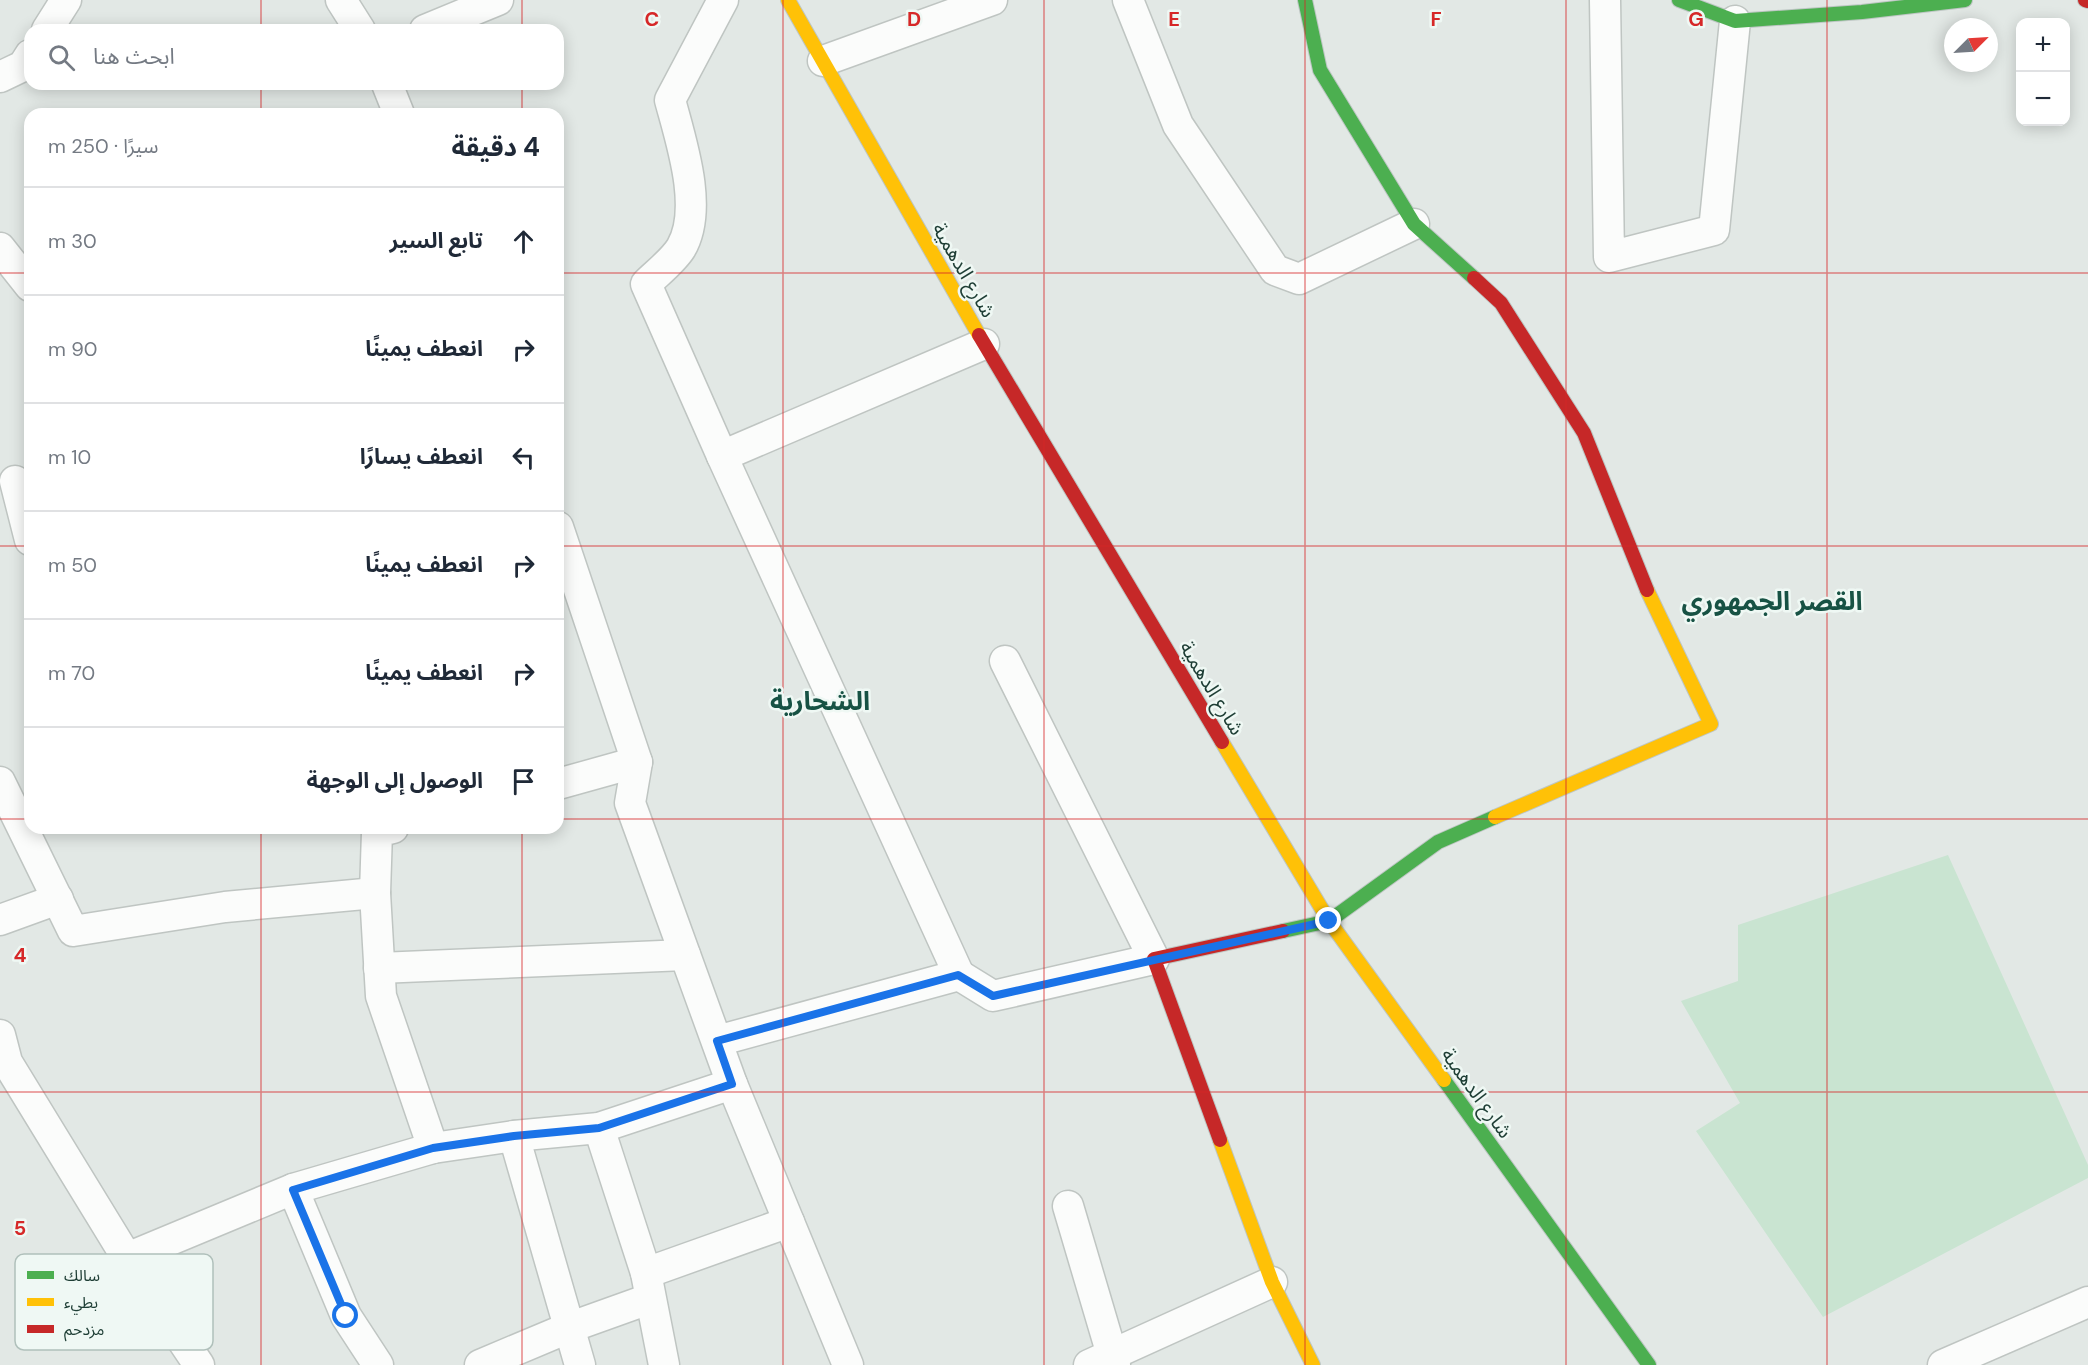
<!DOCTYPE html>
<html lang="ar">
<meta charset="utf-8">
<style>
body{margin:0;font-family:"DM Sans","Noto Sans Arabic",sans-serif;background:#f6f6f7;color:#1f2937;direction:rtl}
.controls{position:absolute;right:18px;top:18px;display:grid;overflow:hidden;border-radius:12px;box-shadow:0 3px 15px #0003}
.controls button{width:54px;height:54px;display:grid;place-items:center;padding:0;border:0;border-bottom:2px solid #e0e1e3;background:#fff;color:#1f2937;font:30px sans-serif}
.compass{position:absolute;left:1944px;top:18px;width:54px;height:54px;border-radius:50%;background:#fff;box-shadow:0 3px 15px #0003;rotate:66deg}
.stop{position:absolute;width:18px;height:18px;margin:-14px;border:4px solid #1a73e8;border-radius:50%;background:#fff}
.stop.end{background:#1a73e8;border-color:#fff;box-shadow:0 2px 6px #0008}
.list{margin:0;padding:0;list-style:none}
h2{display:flex;justify-content:space-between;align-items:center;height:78px;margin:0;padding:0 24px;font-size:26px}
h2 small{font-size:20px;font-weight:400;color:#747a83}
.list li{display:grid;grid-template-columns:39px 1fr auto;gap:18px;align-items:center;box-sizing:border-box;height:108px;padding:0 24px;border-top:2px solid #e0e1e3}
.list b{display:block;font-size:22px;white-space:nowrap}
.list em{font-size:20px;font-style:normal;color:#747a83}
.icon{flex:none;width:33px;height:33px;fill:none;stroke:currentColor;stroke-width:2;stroke-linecap:round;stroke-linejoin:round}
.map{position:relative;flex:none;width:2088px;height:1365px;overflow:hidden;direction:ltr}
.search{position:absolute;background:#fff;box-shadow:0 3px 15px #0003;left:24px;top:24px;width:540px;height:66px;display:flex;align-items:center;gap:15px;box-sizing:border-box;padding:0 21px;border-radius:18px;color:#747a83;font-size:22px}
.panel{position:absolute;background:#fff;box-shadow:0 3px 15px #0003;left:24px;top:108px;width:540px;height:726px;border-radius:18px;direction:rtl}
.map>svg:first-child{display:block}
.green{fill:#c9e4d1}
.lines{fill:none;stroke-linecap:round;stroke-linejoin:round}
.street-casing{stroke:#bfc5c2;stroke-width:33}
.fast-casing{stroke:#bdc6c3;stroke-width:16}
.slow-casing{stroke:#bdc6c3;stroke-width:16}
.jam-casing{stroke:#bdc6c3;stroke-width:16}
.street{stroke:#fbfcfb;stroke-width:30}
.fast{stroke:#4caf50;stroke-width:14}
.slow{stroke:#ffc107;stroke-width:14}
.jam{stroke:#c62828;stroke-width:14}
.route{stroke:#1a73e8;stroke-width:8}
.grid{fill:none;stroke:#d62828;stroke-width:1.5;stroke-opacity:0.55}
.labels{text-anchor:middle;stroke-width:5;stroke-linejoin:round;paint-order:stroke}
.street-label{font-size:20px;fill:#1e3e35;stroke:#eff8f4}
.district-label{font-size:26px;font-weight:bold;fill:#175244;stroke:#eff8f4}
.key{fill:#eff8f4;stroke:#b0c0bb;stroke-width:1.5}
.key-label{font-size:16px;fill:#1e3e35}
.grid-label{font-size:20px;text-anchor:middle;font-weight:bold;fill:#d62828;stroke:#eff8f4;stroke-width:5;stroke-linejoin:round;paint-order:stroke}
</style>
<div class="map">
<svg width="2088" height="1365" viewBox="0 0 2088 1365">
<rect width="100%" height="100%" fill="#e2e8e5"/>
<path class="green" d="M1948 855 2088 1165V1178L1823 1317 1696 1131 1740 1103 1681 1001 1738 981V925Z"/>
<g class="lines">
<defs>
<g id="street">
<path d="M341 0 360 30"/>
<path d="M1128 0 1178 125 1275 270 1299 279 1414 224"/>
<path d="M1605 0 1609 257 1714 230 1735 21"/>
<path d="M47 30 66 0"/>
<path d="M425 30 498 0"/>
<path d="M823 61 992 0"/>
<path d="M0 77 23 66 30 55"/>
<path d="M387 84 399 114"/>
<path d="M0 248 30 286"/>
<path d="M722 456 646 284C657 273 673 261 681 248 704 209 681 141 670 100L723 0"/>
<path d="M15 481 30 540"/>
<path d="M558 527 637 762 630 803 732 1084 848 1365"/>
<path d="M0 782 73 931 225 907 375 893"/>
<path d="M558 784 637 762"/>
<path d="M393 828 377 832 375 893 381 996 433 1148"/>
<path d="M0 920 58 899"/>
<path d="M379 968 685 955"/>
<path d="M959 975 993 996 1154 959 1005 661"/>
<path d="M0 1035 7 1062 127 1258 199 1365"/>
<path d="M717 1041 959 975 722 456 984 344"/>
<path d="M599 1128 646 1273 664 1365"/>
<path d="M514 1136 580 1365"/>
<path d="M293 1189 346 1316 378 1365"/>
<path d="M1068 1206 1115 1365"/>
<path d="M127 1258 293 1189 433 1148 514 1136 599 1128 732 1084"/>
<path d="M646 1273 789 1222"/>
<path d="M480 1365 568 1328 649 1299"/>
<path d="M1089 1365 1272 1282"/>
<path d="M1943 1365 2088 1302"/>
</g>
<g id="fast">
<path d="M1305 0 1320 70 1414 224 1474 278"/>
<path d="M1679 0 1735 21 1862 12 1965 0"/>
<path d="M1283 931 1329 921 1438 842 1495 817"/>
<path d="M1444 1080 1649 1365"/>
</g>
<g id="slow">
<path d="M788 0 979 335"/>
<path d="M1222 742 1329 921 1444 1080"/>
<path d="M1495 817 1711 724 1647 590"/>
<path d="M1220 1140 1272 1282 1313 1365"/>
</g>
<g id="jam">
<path d="M2085 0 2088 1"/>
<path d="M1474 278 1501 303 1584 433 1647 590"/>
<path d="M979 335 1222 742"/>
<path d="M1220 1140 1154 959 1283 931"/>
</g>
</defs>
<use href="#street" class="street-casing"/>
<use href="#fast" class="fast-casing"/>
<use href="#slow" class="slow-casing"/>
<use href="#jam" class="jam-casing"/>
<use href="#street" class="street"/>
<use href="#fast" class="fast"/>
<use href="#slow" class="slow"/>
<use href="#jam" class="jam"/>
</g>
<g class="lines">
<path class="route" d="M346 1316 293 1190 433 1148 514 1136 599 1128 732 1084 717 1041 958 975 993 996 1329 921"/>
</g>
<path class="grid" d="M261 0V30M522 0V30M783 0V1365M1044 0V1365M1305 0V1365M1566 0V1365M1827 0V1365M261 84V114M522 84V114M0 273H30M558 273H2088M0 546H30M558 546H2088M0 819H30M558 819H2088M261 828V1365M522 828V1365M0 1092H2088"/>
<g class="labels">
<g class="street-label">
<text transform="translate(964 270) rotate(60)" y="7">شارع الدهمية</text>
<text transform="translate(1212 688) rotate(59)" y="7">شارع الدهمية</text>
<text transform="translate(1477 1093) rotate(54)" y="7">شارع الدهمية</text>
</g>
<g class="district-label">
<text x="1772" y="610">القصر الجمهوري</text>
<text x="820" y="710">الشحارية</text>
</g>
</g>
<rect x="15" y="1254" width="198" height="96" rx="9" class="key"/>
<rect x="27" y="1271" width="27" height="8" fill="#4caf50"/>
<rect x="27" y="1298" width="27" height="8" fill="#ffc107"/>
<rect x="27" y="1325" width="27" height="8" fill="#c62828"/>
<g class="key-label">
<text x="64" y="1281">سالك</text>
<text x="64" y="1308">بطيء</text>
<text x="64" y="1335">مزدحم</text>
</g>
<g class="grid-label">
<text x="652" y="26">C</text>
<text x="914" y="26">D</text>
<text x="1174" y="26">E</text>
<text x="1436" y="26">F</text>
<text x="1696" y="26">G</text>
<text x="20" y="962">4</text>
<text x="20" y="1235">5</text>
</g>
</svg>
<div class="controls">
<button>+</button>
<button>−</button>
</div>
<svg class="compass" viewBox="-18 -18 36 36"><path d="M0-13l5 13h-10z" fill="#e53935"/><path d="M0 13l5-13h-10z" fill="#747a83"/></svg>
<div class="stop" style="left:346px;top:1316px"></div>
<div class="stop end" style="left:1329px;top:921px"></div>
<div class="search"><svg class="icon" aria-label="search" viewBox="0 0 24 24"><circle cx="10" cy="10" r="6"/><path d="M15 15l6 6"/></svg>ابحث هنا</div>
<section class="panel">
<h2>4 دقيقة<small>سيرًا · 250 m</small></h2>
<ul class="list">
<li><svg class="icon" aria-label="ahead" viewBox="0 0 24 24"><path d="M12 20V5M6 11l6-6 6 6"/></svg><div><b>تابع السير</b></div><em>30 m</em></li>
<li><svg class="icon" aria-label="right" viewBox="0 0 24 24"><path d="M7 20v-9h11M14 6l5 5-5 5"/></svg><div><b>انعطف يمينًا</b></div><em>90 m</em></li>
<li><svg class="icon" aria-label="left" viewBox="0 0 24 24"><path d="M17 20v-9H6M10 6l-5 5 5 5"/></svg><div><b>انعطف يسارًا</b></div><em>10 m</em></li>
<li><svg class="icon" aria-label="right" viewBox="0 0 24 24"><path d="M7 20v-9h11M14 6l5 5-5 5"/></svg><div><b>انعطف يمينًا</b></div><em>50 m</em></li>
<li><svg class="icon" aria-label="right" viewBox="0 0 24 24"><path d="M7 20v-9h11M14 6l5 5-5 5"/></svg><div><b>انعطف يمينًا</b></div><em>70 m</em></li>
<li><svg class="icon" aria-label="arrive" viewBox="0 0 24 24"><path d="M6 21V4h12l-3 4 3 4H6"/></svg><div><b>الوصول إلى الوجهة</b></div></li>
</ul>
</section>
</div>
